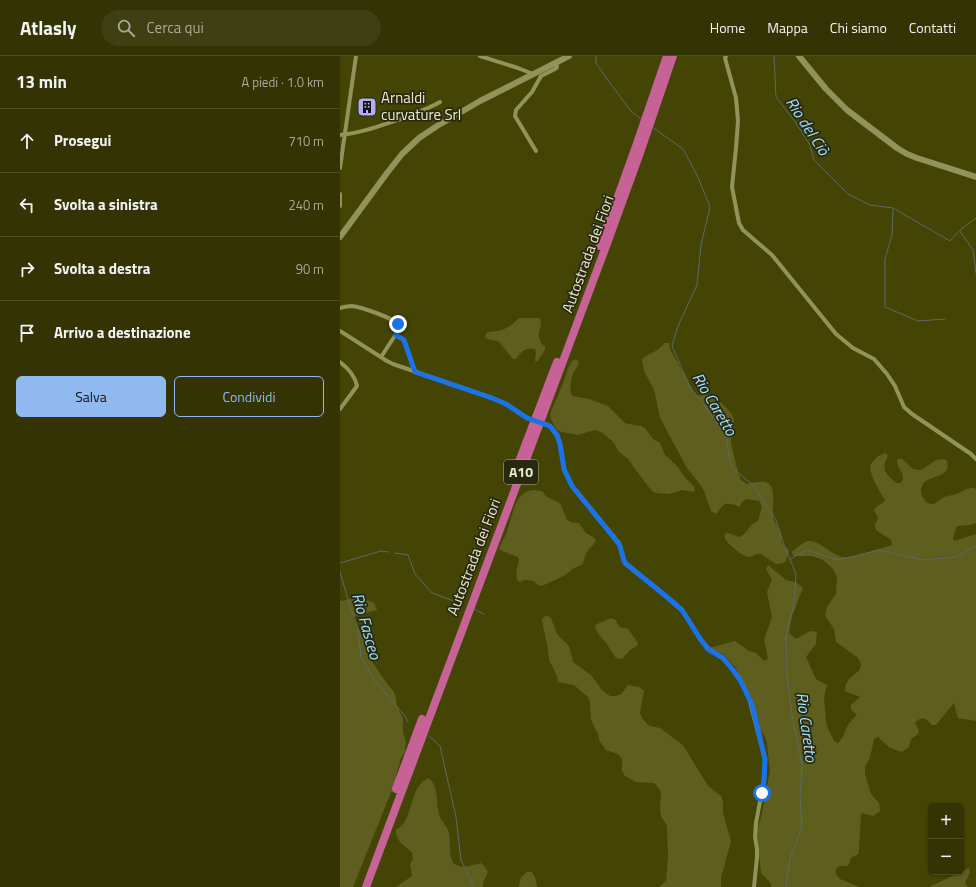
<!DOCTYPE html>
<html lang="it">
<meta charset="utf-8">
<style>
body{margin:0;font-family:"Titillium Web",sans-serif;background:#3e3f12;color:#f1f3f6}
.controls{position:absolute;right:12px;bottom:12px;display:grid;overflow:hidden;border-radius:6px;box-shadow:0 1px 3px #0004}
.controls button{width:36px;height:36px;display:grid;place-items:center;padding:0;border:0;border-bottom:1px solid #4e4e25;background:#333303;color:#f1f3f6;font:20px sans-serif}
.stop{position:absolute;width:12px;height:12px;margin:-9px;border:3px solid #1a73e8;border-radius:50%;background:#fff}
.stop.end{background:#1a73e8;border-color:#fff;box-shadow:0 1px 4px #0008}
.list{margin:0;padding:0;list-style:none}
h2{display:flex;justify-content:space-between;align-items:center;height:52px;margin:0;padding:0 16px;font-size:17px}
h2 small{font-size:13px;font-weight:400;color:#a9aa9a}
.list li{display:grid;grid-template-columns:26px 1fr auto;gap:12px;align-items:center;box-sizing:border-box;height:64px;padding:0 16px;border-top:1px solid #4e4e25}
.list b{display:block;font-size:15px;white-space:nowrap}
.list em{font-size:13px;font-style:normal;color:#a9aa9a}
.actions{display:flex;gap:8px;padding:12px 16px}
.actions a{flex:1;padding:9px 0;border:1px solid #90b9f0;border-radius:6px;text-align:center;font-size:14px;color:#90b9f0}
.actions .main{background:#90b9f0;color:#111}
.icon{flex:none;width:22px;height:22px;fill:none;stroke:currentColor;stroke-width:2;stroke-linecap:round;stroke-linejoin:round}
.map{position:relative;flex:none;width:636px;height:831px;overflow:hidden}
header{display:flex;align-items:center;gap:24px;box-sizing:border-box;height:56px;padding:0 20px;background:#333303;border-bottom:1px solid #4e4e25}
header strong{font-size:19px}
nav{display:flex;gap:22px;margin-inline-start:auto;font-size:14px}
.search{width:280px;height:36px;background:#3e3f12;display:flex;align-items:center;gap:10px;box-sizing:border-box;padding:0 14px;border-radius:22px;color:#a9aa9a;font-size:15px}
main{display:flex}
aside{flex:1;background:#333303}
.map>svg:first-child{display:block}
.green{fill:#5e5e1e}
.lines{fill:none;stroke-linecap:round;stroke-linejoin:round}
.stream{stroke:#5b6a68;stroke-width:1}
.street{stroke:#92935a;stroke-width:4}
.secondary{stroke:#92935a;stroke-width:6}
.highway{stroke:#c66296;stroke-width:8}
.route{stroke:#1a73e8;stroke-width:5}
.labels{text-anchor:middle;stroke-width:3.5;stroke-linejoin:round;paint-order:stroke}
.shield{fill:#292911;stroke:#afb195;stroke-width:1}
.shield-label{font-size:14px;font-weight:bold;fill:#e9ebcd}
.poi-label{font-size:15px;fill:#e9ebcd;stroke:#292911;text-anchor:start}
.street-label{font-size:15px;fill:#e9ebcd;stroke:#292911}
.water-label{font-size:16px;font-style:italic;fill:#a1e0fe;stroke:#292911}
</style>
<header>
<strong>Atlasly</strong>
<div class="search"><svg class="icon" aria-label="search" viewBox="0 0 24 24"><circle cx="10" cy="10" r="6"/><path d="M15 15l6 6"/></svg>Cerca qui</div>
<nav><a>Home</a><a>Mappa</a><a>Chi siamo</a><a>Contatti</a></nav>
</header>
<main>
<aside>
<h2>13 min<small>A piedi · 1.0 km</small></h2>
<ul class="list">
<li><svg class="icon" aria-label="ahead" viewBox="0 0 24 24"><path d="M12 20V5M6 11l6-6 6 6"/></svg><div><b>Prosegui</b></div><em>710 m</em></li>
<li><svg class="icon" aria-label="left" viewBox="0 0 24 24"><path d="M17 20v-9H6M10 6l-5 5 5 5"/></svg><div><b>Svolta a sinistra</b></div><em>240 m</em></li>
<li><svg class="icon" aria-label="right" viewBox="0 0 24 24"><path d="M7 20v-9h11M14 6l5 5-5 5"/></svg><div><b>Svolta a destra</b></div><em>90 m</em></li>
<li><svg class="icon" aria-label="arrive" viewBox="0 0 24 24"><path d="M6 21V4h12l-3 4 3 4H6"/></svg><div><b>Arrivo a destinazione</b></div></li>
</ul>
<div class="actions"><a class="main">Salva</a><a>Condividi</a></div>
</aside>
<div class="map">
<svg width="636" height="831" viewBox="0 0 636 831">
<rect width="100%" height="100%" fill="#444404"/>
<g class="green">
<path d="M179 262H199C206 271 191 278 205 291V294L197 306 195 305 196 296 195 293C184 292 182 295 176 303H173L159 286C155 283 149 285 145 281L146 278 148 276C162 276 169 272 179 262Z"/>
<path d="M324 287H329L330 293 355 338 359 340C369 337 371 339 379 345 388 353 396 359 394 373 393 377 391 381 391 385 391 389 399 421 401 424 402 425 405 427 406 428 412 427 422 424 428 427 437 433 431 454 434 464 435 468 439 471 440 475 444 487 437 484 449 494 447 503 447 508 436 508L421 498C414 497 414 501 409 501 403 501 389 489 386 484 384 482 385 481 385 478L388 477 399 481C408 478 409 467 418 465L422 451 419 445 407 443 402 446 400 451C385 446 385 446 376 458L371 455 364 435 359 427 347 412 320 362 315 338 313 332 304 315 302 303C309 297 318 296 324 287Z"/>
<path d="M236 303 239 306C238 311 235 313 233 318 231 324 229 334 232 340L249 343 268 350 285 367 289 368 301 370 305 372 313 383 320 387 325 399 337 410 344 420 355 432 354 436 342 434 329 438 316 437 312 435 304 425 288 403 278 395 273 386 263 377 255 374 251 375 238 379 222 376 217 374 215 371 211 363 210 358 224 325 228 312 232 305Z"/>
<path d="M546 397 548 400C540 415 546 417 556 427H561C567 419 557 413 557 404L561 402 573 413 579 414 583 413 596 404 604 403 607 405C608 409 608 412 607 414 601 423 582 420 581 434 581 438 582 440 584 443 586 446 587 447 591 448 597 448 599 443 604 441 608 439 613 440 616 438 623 436 629 429 636 433V467L630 469 617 470 613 482 614 485 636 478V665L618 662 614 647 596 669H592C585 662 582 659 575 667L579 674 578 678 571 683 569 691 562 696 550 692 538 681 534 683 530 702 525 710V718L531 738 539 747 540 755 533 760 521 757 519 794 518 798 511 802 508 810H499L496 813C493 825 511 826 519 831H431L430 826 421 817 417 780V772L421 762 430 715 427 688 425 681 420 674 416 661 412 644 396 612 383 598 369 592 395 585 409 595 416 597 422 603 425 605 428 602 424 584 432 561 427 536 432 524 426 513 428 509 446 524 457 527 463 532 452 560 449 577 456 583 470 575 477 576 476 588 466 601 476 623 487 629 484 641 486 666 487 670 494 685 498 687C504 682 504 676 508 669 510 665 514 662 517 659L511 653V649L520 641 505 635C505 632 505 629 507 626 513 617 528 614 517 601L496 586 494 573 485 559 487 551 496 538 497 521 493 513 483 504 475 501 471 500H453L452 496C456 493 460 489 465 486 476 480 492 500 504 501 510 503 544 491 552 489L551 483 546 481 536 474 535 469 538 462 534 454C537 449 542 449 545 444 539 434 530 421 530 409L538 400Z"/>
<path d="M193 434 202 435 207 441 218 446 221 449 227 464 231 466 239 467 246 477 253 481 256 484C254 490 250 491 247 496 244 500 245 505 242 509L234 512 224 520 204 529 200 530 193 525 188 524H184L180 526 177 524 176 516 179 504 178 501 162 495 159 492C163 485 167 477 169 469 174 454 175 437 193 434Z"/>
<path d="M15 542C22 544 27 543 34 547L37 554 15 560 13 562 23 581 25 587 26 595 29 601 45 625 54 636 56 643 57 650 63 663V676L66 687 65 692V696L61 702 57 716 56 724 13 831H0V544L1 545Z"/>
<path d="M206 559 211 562 217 578 229 590 233 606 251 619 261 633 270 640H276L281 638 288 629 299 631 304 635 300 657 302 662 306 667 310 670 320 672 343 689 368 730 381 740 383 746V757L391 785 381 822V831H319L326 825 328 801 327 770 321 760 320 754 321 736 318 731 314 727 296 726 285 720 282 715V703L278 698 266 694 259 684 258 678 251 664 250 647 248 641 234 629 218 626 217 620 209 604 208 593 203 570 202 563Z"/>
<path d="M271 562 276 564C278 572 280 571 288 573L298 587 297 590 290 594 282 603 276 602C273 598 270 593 267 588 262 582 256 577 255 569Z"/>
<path d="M89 722C100 732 95 748 100 761 102 766 108 771 109 777 111 785 108 805 116 809 124 813 133 809 141 807L145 811 148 816 143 827V831H56L72 820 70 808 73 803 72 796C65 790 55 785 56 774 75 764 68 730 89 722Z"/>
<path d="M629 812 630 816 625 827 628 831H589L625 814Z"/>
<path d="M187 816H192L195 821 197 831H179C179 824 181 821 187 816Z"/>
</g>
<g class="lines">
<g class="stream">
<path d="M256 0V7L267 23 291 55 301 63"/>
<path d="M434 0 436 41 456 67 470 89 474 104 508 138 530 149 553 152 610 185 620 174 636 162"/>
<path d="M312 71 343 93 357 119 370 151 361 189 357 229 338 270 332 290 350 331 373 361 386 381 391 411 413 429 436 464 444 489 456 518 454 549 446 579 447 617 452 659 462 708 460 744 462 771 450 803 446 828 447 831"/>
<path d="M553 153 552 179 545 203V251L578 265 605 263"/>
<path d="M620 175 633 194 636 217"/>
<path d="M55 497 68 499 75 518 92 537 122 548"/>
<path d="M450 503 467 494 498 504 539 494 583 504 616 501 636 490"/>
<path d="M0 507 41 495 48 496"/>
<path d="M0 516 9 547 18 573 21 601 35 625 65 660 68 666"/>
<path d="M134 553 144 558"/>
<path d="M89 680 100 690 116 761 121 804 134 831"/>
</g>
<g class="street">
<path d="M140 0 178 12 193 18"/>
<path d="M386 0 385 2 396 42 398 65 396 92 392 131 399 167 403 174 432 199 496 278 513 292 534 303 547 318 555 330 564 351 572 358 631 398 636 403"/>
<path d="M0 79C22 77 42 69 63 62 75 57 88 53 100 46"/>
<path d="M196 95 175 60 176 54 192 36 201 20 215 13 217 11 216 6"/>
<path d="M0 112 16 0"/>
<path d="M0 138V150"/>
<path d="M0 252C4 251 8 250 12 250 20 251 55 262 58 269 59 271 58 273 58 275L41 301"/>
<path d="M0 275 47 305 53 308 152 342 166 348 187 362 210 370 213 374 217 379 220 388 224 413 232 430 279 487C282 494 282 501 285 507L327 541 342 554 361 584 369 593 383 602 393 614 400 623 409 642 425 703V711L424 724 416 767 415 781 417 793V801L414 831"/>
<path d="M56 279 64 284 75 316"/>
<path d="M0 306C8 312 15 320 17 330L0 353"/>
</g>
<g class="secondary">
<path d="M459 0 486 33 507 54 557 92 567 98 577 102 636 121"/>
<path d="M0 181 47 117 62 98 79 82 97 70 140 45 229 0"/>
</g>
<g class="highway">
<path d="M260 190 295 93 327 0"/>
<path d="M177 411 217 306"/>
<path d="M56 733 82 663"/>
<path d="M26 831 265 193 300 97 333 0"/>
</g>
</g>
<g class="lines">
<path class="route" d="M58 268C59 272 58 275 56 279L64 284 75 316 152 342 166 348 187 362 210 370 213 374 217 379 220 388 224 413 232 430 279 488C282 494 282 501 285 507L327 541 342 554 361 584 368 593 383 602 393 614 400 624 409 642 412 649 425 703 424 724 422 737"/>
</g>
<defs>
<symbol id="building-square" viewBox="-11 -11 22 22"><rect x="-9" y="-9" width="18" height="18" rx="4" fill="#b5acf8" stroke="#292911"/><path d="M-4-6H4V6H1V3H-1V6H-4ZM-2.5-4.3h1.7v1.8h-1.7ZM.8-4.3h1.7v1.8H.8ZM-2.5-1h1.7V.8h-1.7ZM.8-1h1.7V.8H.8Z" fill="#111"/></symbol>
</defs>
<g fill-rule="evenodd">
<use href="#building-square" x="16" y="40" width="22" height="22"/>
</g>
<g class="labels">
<rect class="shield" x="164" y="404" width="34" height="24" rx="3"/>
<g class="shield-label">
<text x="181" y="421">A10</text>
</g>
<g class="poi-label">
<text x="41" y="47">Arnaldi<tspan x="41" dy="17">curvature Srl</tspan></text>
</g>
<g class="street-label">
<text transform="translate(248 198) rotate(-70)" y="5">Autostrada dei Fiori</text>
<text transform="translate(134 501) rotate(-69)" y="5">Autostrada dei Fiori</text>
</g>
<g class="water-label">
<text transform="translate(468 70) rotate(57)" y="6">Rio del Ciò</text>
<text transform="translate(375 348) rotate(59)" y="6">Rio Caretto</text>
<text transform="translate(27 570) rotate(74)" y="6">Rio Fasceo</text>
<text transform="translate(467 671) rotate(82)" y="6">Rio Caretto</text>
</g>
</g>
</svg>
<div class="controls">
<button>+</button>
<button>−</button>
</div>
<div class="stop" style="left:422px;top:737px"></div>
<div class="stop end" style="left:58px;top:268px"></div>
</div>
</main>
